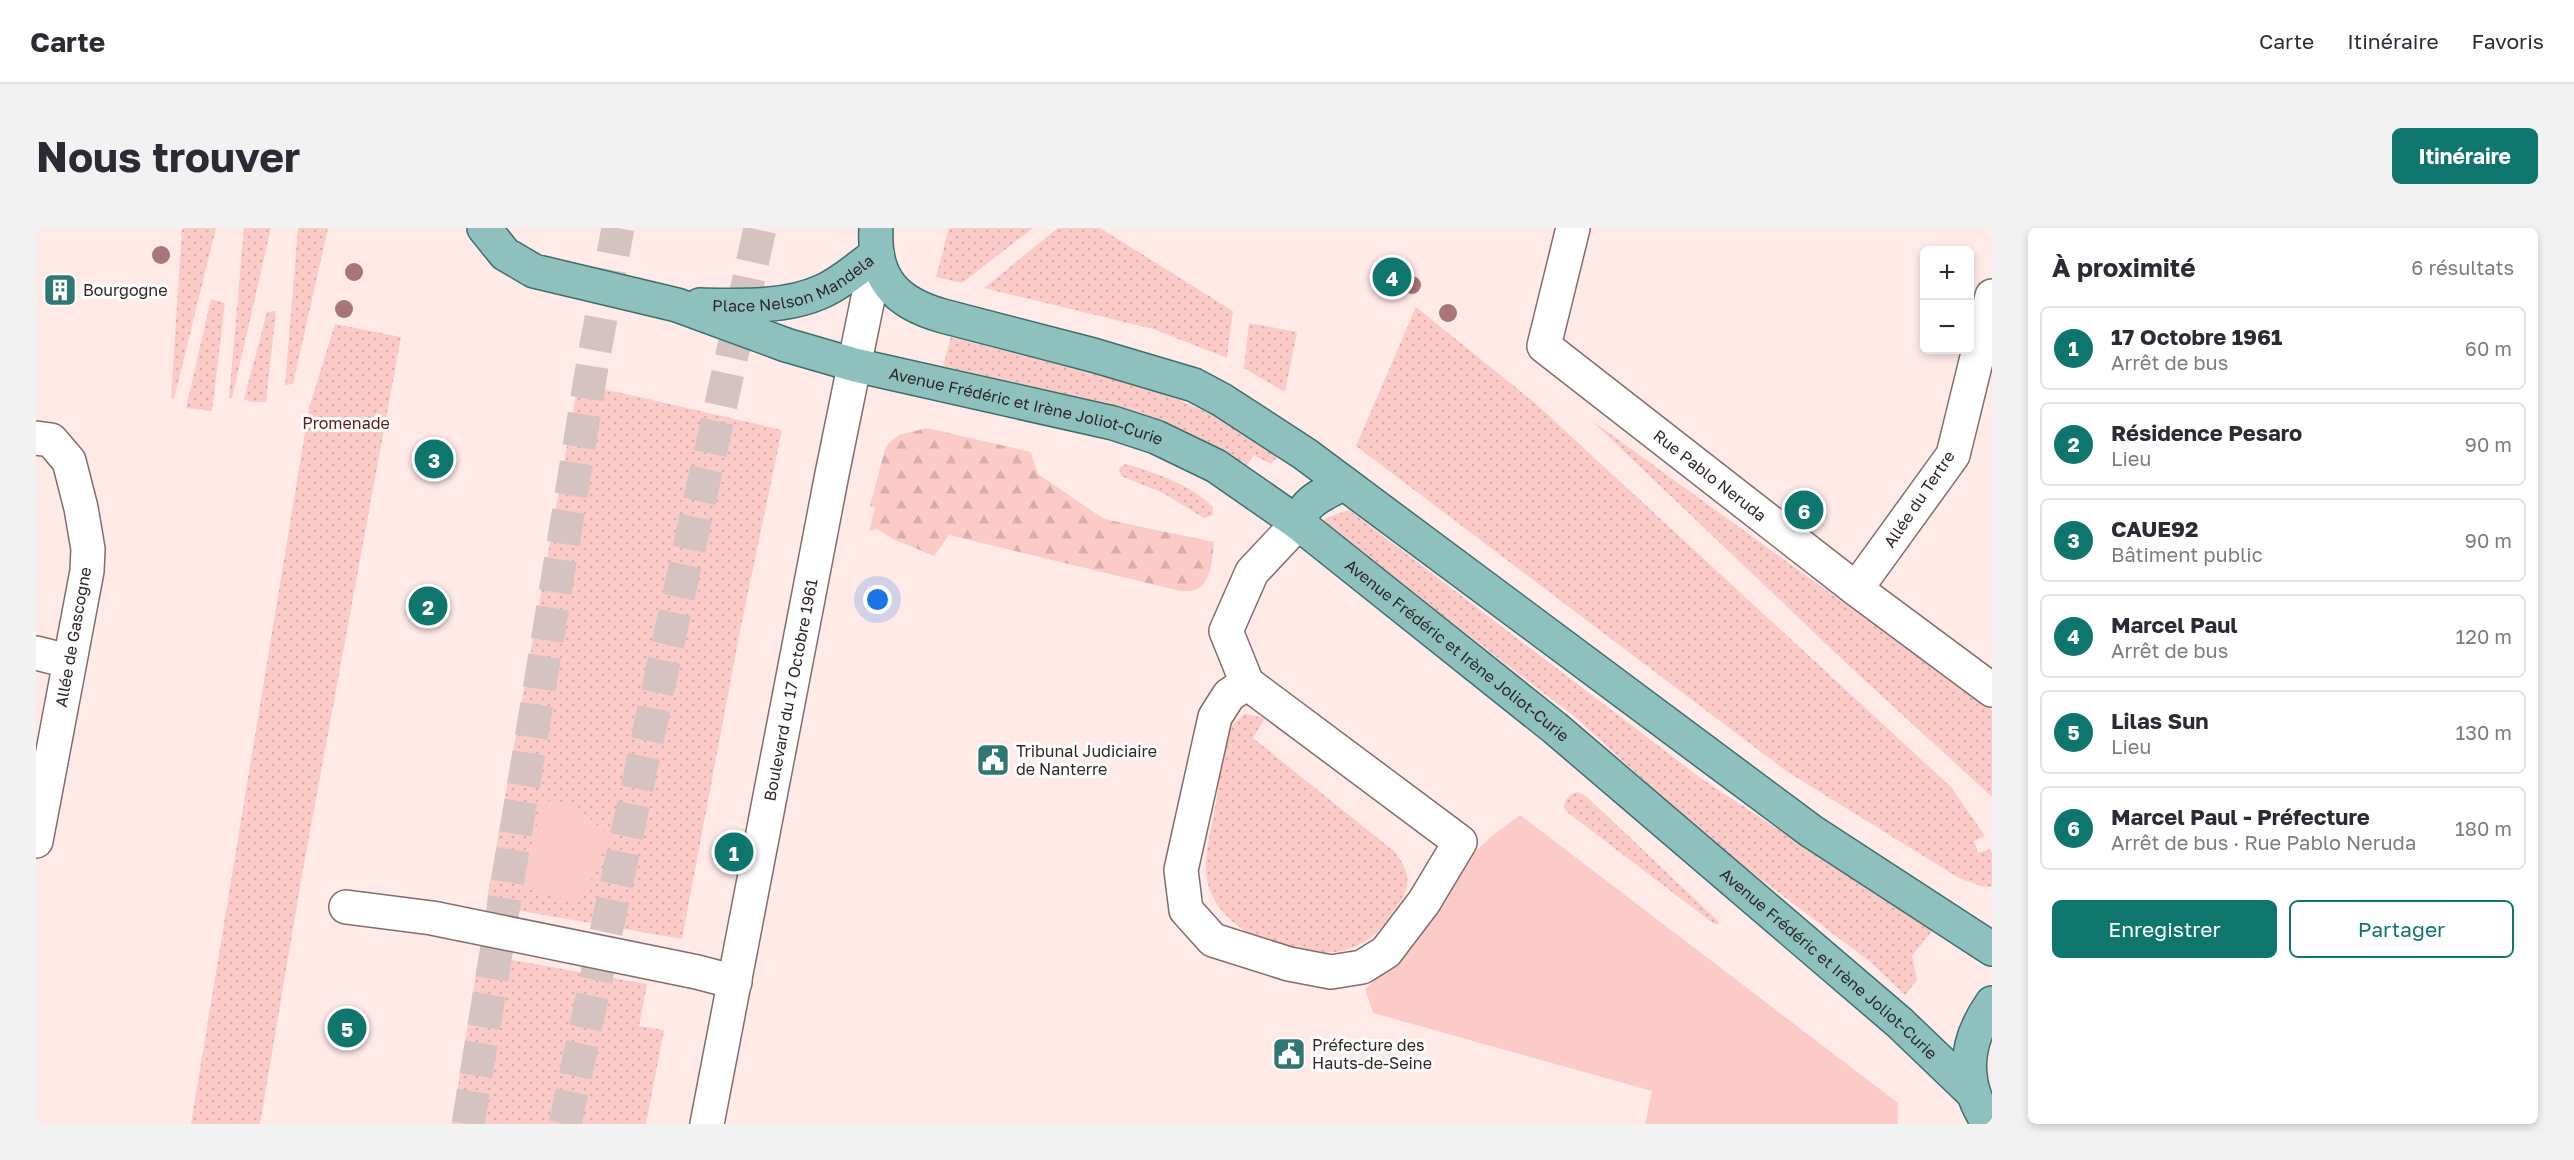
<!DOCTYPE html>
<html lang="fr">
<meta charset="utf-8">
<style>
body{margin:0;font-family:"Golos Text",sans-serif;background:#f2f2f3;color:#2b2b33}
.controls{position:absolute;right:18px;top:18px;display:grid;overflow:hidden;border-radius:9px;box-shadow:0 3px 9px #0003}
.controls button{width:54px;height:54px;display:grid;place-items:center;padding:0;border:0;border-bottom:2px solid #e1e1e2;background:#fff;color:#2b2b33;font:30px sans-serif}
.you{position:absolute;left:842px;top:372px;width:21px;height:21px;margin:-15px;border:4px solid #fff;border-radius:50%;background:#1a73e8;box-shadow:0 0 0 9px #1a73e833}
.badge{display:grid;place-items:center;width:39px;height:39px;border-radius:50%;background:#0f766e;color:#fff;font-size:20px;font-weight:700}
.pin{position:absolute;translate:-50% -50%;border:3px solid #fff;box-shadow:0 2px 6px #0006}
.list{margin:0;padding:0;list-style:none}
h2{display:flex;justify-content:space-between;align-items:center;height:78px;margin:0;padding:0 24px;font-size:26px}
h2 small{font-size:20px;font-weight:400;color:#7c7c81}
.list li{display:grid;grid-template-columns:39px 1fr auto;gap:18px;align-items:center;box-sizing:border-box;height:84px;margin:0 12px 12px;padding:0 12px;border:2px solid #e1e1e2;border-radius:9px}
.list b{display:block;font-size:22px;white-space:nowrap}
.list p{margin:0;font-size:20px;white-space:nowrap;color:#7c7c81}
.list em{font-size:20px;font-style:normal;color:#7c7c81}
.actions{display:flex;gap:12px;padding:18px 24px}
.actions a{flex:1;padding:14px 0;border:2px solid #0f766e;border-radius:9px;text-align:center;font-size:21px;color:#0f766e}
.actions .main{background:#0f766e;color:#fff}
.map{position:relative;flex:none;width:1956px;height:896px;overflow:hidden;border-radius:9px}
header{display:flex;align-items:center;gap:36px;box-sizing:border-box;height:84px;padding:0 30px;background:#fff;border-bottom:2px solid #e1e1e2}
header strong{font-size:28px}
nav{display:flex;gap:33px;margin-inline-start:auto;font-size:21px}
.intro{display:flex;align-items:center;justify-content:space-between;box-sizing:border-box;height:144px;padding:0 36px}
h1{margin:0;font-size:42px}
.button{padding:15px 27px;border-radius:9px;background:#0f766e;color:#fff;font-size:21px;font-weight:700}
main{display:flex;gap:36px;padding:0 36px}
aside{flex:1;background:#fff;border-radius:9px;box-shadow:0 3px 9px #0003}
.map>svg:first-child{display:block}
.grass{fill:url(#grass-dots)}
.forest{fill:url(#forest-firs)}
.park{fill:#fccbc7}
.lines{fill:none;stroke-linecap:round;stroke-linejoin:round}
.highway-tunnel{stroke:#d5c3c1;stroke-width:33;stroke-dasharray:33 16;stroke-linecap:butt}
.minor-casing{stroke:#836d6b;stroke-width:36}
.major-casing{stroke:#3c706c;stroke-width:36}
.minor{stroke:#fff;stroke-width:33}
.major{stroke:#8ec1be;stroke-width:33}
.tree{fill:#a97576}
.labels{text-anchor:middle;stroke-width:6;stroke-linejoin:round;paint-order:stroke}
.street-label{font-size:16px;fill:#2f2625;stroke:#fdfdfd}
.poi-label{font-size:16px;fill:#2f2625;stroke:#fdfdfd;text-anchor:start}
.park-label{font-size:16px;fill:#621619;stroke:#fdfdfd}
</style>
<header>
<strong>Carte</strong>
<nav><a>Carte</a><a>Itinéraire</a><a>Favoris</a></nav>
</header>
<div class="intro"><h1>Nous trouver</h1><a class="button">Itinéraire</a></div>
<main>
<div class="map">
<svg width="1956" height="896" viewBox="0 0 1956 896">
<defs>
<pattern id="grass-dots" width="8" height="8" patternUnits="userSpaceOnUse" patternTransform="scale(1.5)"><rect width="8" height="8" fill="#fccbc7"/><path d="M2 2h.1M6 6h.1" fill="none" stroke="#d8aeab" stroke-width="1.8" stroke-linecap="round"/></pattern>
<pattern id="forest-firs" width="22" height="20" patternUnits="userSpaceOnUse" patternTransform="scale(1.5)"><rect width="22" height="20" fill="#fccbc7"/><path d="M5 1l3.5 6h-7zM16 11l3.5 6h-7z" fill="#d8aeab"/></pattern>
</defs>
<rect width="100%" height="100%" fill="#ffeae8"/>
<g class="grass">
<path d="M146 0H180L138 171 135 170Z"/>
<path d="M208 0H235L196 170H193Z"/>
<path d="M262 0H292L257 156 249 157Z"/>
<path d="M913 0H997L926 55 900 49Z"/>
<path d="M1022 0H1064L1197 83 1191 130 1117 101 948 60Z"/>
<path d="M175 71 189 75 176 183 150 180Z"/>
<path d="M1380 79 1499 175 1915 559 1949 608 1938 613 1942 625 1954 621 1956 625V659H1948L1923 650 1750 543 1320 218Z"/>
<path d="M240 83 230 174H214L208 171 231 84Z"/>
<path d="M1213 95 1261 104 1249 164 1208 140Z"/>
<path d="M299 96 365 109 266 647 224 896H155L273 180Z"/>
<path d="M915 109 1118 161 1184 190 1242 228 1235 236 1217 227 1211 238 1157 207 1085 181 907 138Z"/>
<path d="M542 155 746 202 704 403 646 711 450 677Z"/>
<path d="M1555 192 1956 482V569L1811 436Z"/>
<path d="M1090 236C1119 245 1156 257 1177 279V287L1168 290 1127 265 1085 248 1083 240Z"/>
<path d="M1313 282 1666 551 1896 703 1876 728 1881 752 1869 767 1833 733 1674 613 1539 489 1286 295 1290 290Z"/>
<path d="M1209 486 1229 490 1217 510 1359 624C1377 648 1375 661 1357 684 1347 698 1337 711 1321 718 1275 739 1185 710 1172 656 1166 631 1175 604 1179 579 1183 559 1186 520 1193 503 1196 496 1203 490 1209 486Z"/>
<path d="M1542 564 1551 569 1682 693 1683 696H1678L1531 584 1528 580C1528 571 1534 566 1542 564Z"/>
<path d="M443 726 611 756 603 798 628 802 610 896H416Z"/>
</g>
<path class="forest" d="M891 200 995 224 1002 246 1068 291 1178 314C1176 328 1176 357 1159 362 1155 363 1149 363 1144 363L913 307 898 328 859 312 841 301 833 303 839 279 834 278 849 221 853 215 863 207Z"/>
<g class="park">
<path d="M508 572 539 577 574 609 546 672 542 674 483 659Z"/>
<path d="M1484 587 1862 875V896H1609L1616 863 1337 785 1329 761 1358 735 1424 638 1456 608Z"/>
</g>
<g class="lines">
<g class="highway-tunnel">
<path d="M432 896 557 133 582 0"/>
<path d="M529 896 629 429 724 0"/>
</g>
<defs>
<g id="minor">
<path id="s1" d="M1537 0 1508 118 1820 361 1956 462"/>
<path d="M0 210 15 212 33 233 45 280 52 321 51 343 0 613"/>
<path d="M1820 361 1917 227 1956 68"/>
<path d="M0 425 32 433"/>
<path d="M1211 455 1193 467 1179 489 1145 642 1150 682 1177 712 1253 736 1295 744 1326 739 1350 724 1388 674 1424 614 1211 455 1190 403 1216 344 1262 295"/>
<path d="M310 679 396 690 661 744 699 754"/>
<path id="s2" d="M671 896 796 246 841 26"/>
</g>
<g id="major">
<path id="s3" d="M448 0 469 26 498 43 641 77 750 117 819 137 1077 195 1120 209 1180 238 1262 295 1519 500 1864 795 1937 865"/>
<path d="M840 0C837 51 860 75 907 88L1057 127 1158 157 1186 172 1269 226 1775 603 1956 721"/>
<path id="s4" d="M664 77C703 78 751 80 787 63 807 54 824 38 841 26"/>
<path d="M1262 295C1270 271 1287 267 1308 255"/>
<path d="M1953 896C1925 855 1928 815 1956 775"/>
</g>
</defs>
<use href="#minor" class="minor-casing"/>
<use href="#major" class="major-casing"/>
<use href="#minor" class="minor"/>
<use href="#major" class="major"/>
</g>
<g class="tree">
<circle cx="125" cy="27" r="9"/>
<circle cx="318" cy="44" r="9"/>
<circle cx="1376" cy="57" r="9"/>
<circle cx="308" cy="81" r="9"/>
<circle cx="1412" cy="85" r="9"/>
</g>
<defs>
<symbol id="building-square" viewBox="-11 -11 22 22"><rect x="-9" y="-9" width="18" height="18" rx="4" fill="#2e7772" stroke="#fdfdfd"/><path d="M-4-6H4V6H1V3H-1V6H-4ZM-2.5-4.3h1.7v1.8h-1.7ZM.8-4.3h1.7v1.8H.8ZM-2.5-1h1.7V.8h-1.7ZM.8-1h1.7V.8H.8Z" fill="#fff"/></symbol>
<symbol id="civic-square" viewBox="-11 -11 22 22"><rect x="-9" y="-9" width="18" height="18" rx="4" fill="#2e7772" stroke="#fdfdfd"/><path d="M-.6-6.5H3V-4.5H.6V-3L4-1V1h2V6H-6V1h2V-1L-.6-3ZM-1.2 2.5V6h2.4V2.5Z" fill="#fff"/></symbol>
</defs>
<g fill-rule="evenodd">
<use href="#building-square" x="5" y="43" width="38" height="38"/>
<use href="#civic-square" x="938" y="513" width="38" height="38"/>
<use href="#civic-square" x="1234" y="807" width="38" height="38"/>
</g>
<g class="labels">
<g class="street-label">
<text dy="6" stroke="none"><textPath href="#s4" startOffset="98">Place Nelson Mandela</textPath></text>
<text dy="6" stroke="none"><textPath href="#s3" startOffset="578">Avenue Frédéric et Irène Joliot-Curie</textPath></text>
<text dy="6" stroke="none"><textPath href="#s1" startOffset="332">Rue Pablo Neruda</textPath></text>
<text transform="translate(1883 271) rotate(-56)" y="6">Allée du Tertre</text>
<text transform="translate(37 409) rotate(-80)" y="6">Allée de Gascogne</text>
<text dy="6" stroke="none"><textPath href="#s3" startOffset="1082">Avenue Frédéric et Irène Joliot-Curie</textPath></text>
<text dy="6" stroke="none"><textPath href="#s2" startOffset="442">Boulevard du 17 Octobre 1961</textPath></text>
<text dy="6" stroke="none"><textPath href="#s3" startOffset="1568">Avenue Frédéric et Irène Joliot-Curie</textPath></text>
</g>
<g class="poi-label">
<text x="47" y="68">Bourgogne</text>
<text x="980" y="529">Tribunal Judiciaire<tspan x="980" dy="18">de Nanterre</tspan></text>
<text x="1276" y="823">Préfecture des<tspan x="1276" dy="18">Hauts-de-Seine</tspan></text>
</g>
<g class="park-label">
<text x="310" y="201">Promenade</text>
</g>
</g>
</svg>
<div class="controls">
<button>+</button>
<button>−</button>
</div>
<div class="you"></div>
<div class="pin badge" style="left:698px;top:624px">1</div>
<div class="pin badge" style="left:392px;top:378px">2</div>
<div class="pin badge" style="left:398px;top:231px">3</div>
<div class="pin badge" style="left:1356px;top:49px">4</div>
<div class="pin badge" style="left:311px;top:800px">5</div>
<div class="pin badge" style="left:1768px;top:282px">6</div>
</div>
<aside>
<h2>À proximité<small>6 résultats</small></h2>
<ul class="list">
<li><span class="badge">1</span><div><b>17 Octobre 1961</b><p>Arrêt de bus</p></div><em>60 m</em></li>
<li><span class="badge">2</span><div><b>Résidence Pesaro</b><p>Lieu</p></div><em>90 m</em></li>
<li><span class="badge">3</span><div><b>CAUE92</b><p>Bâtiment public</p></div><em>90 m</em></li>
<li><span class="badge">4</span><div><b>Marcel Paul</b><p>Arrêt de bus</p></div><em>120 m</em></li>
<li><span class="badge">5</span><div><b>Lilas Sun</b><p>Lieu</p></div><em>130 m</em></li>
<li><span class="badge">6</span><div><b>Marcel Paul - Préfecture</b><p>Arrêt de bus · Rue Pablo Neruda</p></div><em>180 m</em></li>
</ul>
<div class="actions"><a class="main">Enregistrer</a><a>Partager</a></div>
</aside>
</main>
